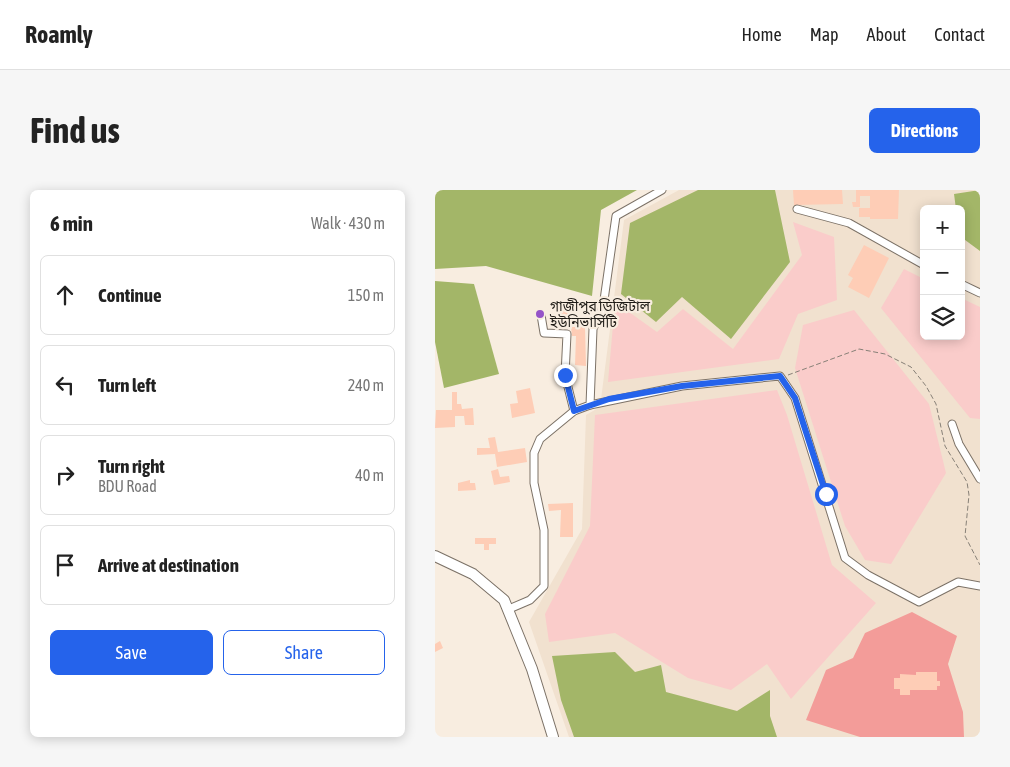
<!DOCTYPE html>
<meta charset="utf-8">
<style>
body{margin:0;font-family:"Asap Condensed","Noto Sans Bengali",sans-serif;background:#f6f6f6;color:#222}
.controls{position:absolute;right:15px;top:15px;display:grid;overflow:hidden;border-radius:8px;box-shadow:0 2px 12px #0003}
.controls button{width:45px;height:45px;display:grid;place-items:center;padding:0;border:0;border-bottom:1px solid #e0e0e0;background:#fff;color:#222;font:25px sans-serif}
.stop{position:absolute;width:15px;height:15px;margin:-11px;border:4px solid #2563eb;border-radius:50%;background:#fff}
.stop.end{background:#2563eb;border-color:#fff;box-shadow:0 1px 5px #0008}
.list{margin:0;padding:0;list-style:none}
h2{display:flex;justify-content:space-between;align-items:center;height:65px;margin:0;padding:0 20px;font-size:21px}
h2 small{font-size:16px;font-weight:400;color:#767676}
.list li{display:grid;grid-template-columns:32px 1fr auto;gap:15px;align-items:center;box-sizing:border-box;height:80px;margin:0 10px 10px;padding:0 10px;border:1px solid #e0e0e0;border-radius:8px}
.list b{display:block;font-size:19px;white-space:nowrap}
.list p{margin:0;font-size:16px;white-space:nowrap;color:#767676}
.list em{font-size:16px;font-style:normal;color:#767676}
.actions{display:flex;gap:10px;padding:15px 20px}
.actions a{flex:1;padding:11px 0;border:1px solid #2563eb;border-radius:8px;text-align:center;font-size:18px;color:#2563eb}
.actions .main{background:#2563eb;color:#fff}
.icon{flex:none;width:28px;height:28px;fill:none;stroke:currentColor;stroke-width:2;stroke-linecap:round;stroke-linejoin:round}
.map{position:relative;flex:none;width:545px;height:547px;overflow:hidden;border-radius:8px}
header{display:flex;align-items:center;gap:30px;box-sizing:border-box;height:70px;padding:0 25px;background:#fff;border-bottom:1px solid #e0e0e0}
header strong{font-size:24px}
nav{display:flex;gap:28px;margin-inline-start:auto;font-size:18px}
.intro{display:flex;align-items:center;justify-content:space-between;box-sizing:border-box;height:120px;padding:0 30px}
h1{margin:0;font-size:35px}
.button{padding:12px 22px;border-radius:8px;background:#2563eb;color:#fff;font-size:18px;font-weight:700}
main{display:flex;gap:30px;padding:0 30px}
aside{flex:1;background:#fff;border-radius:8px;box-shadow:0 2px 12px #0003}
.map>svg:first-child{display:block}
.built{fill:#f1e1cf;fill-rule:evenodd}
.green{fill:#faccca}
.forest{fill:#f39c99}
.water{fill:#a3b668}
.building{fill:#fecdb6}
.lines{fill:none;stroke-linecap:round;stroke-linejoin:round}
.minor-casing{stroke:#7c7267;stroke-width:9}
.highway-casing{stroke:#7c7267;stroke-width:12}
.path{stroke:#878077;stroke-width:1;stroke-dasharray:5 2.5;stroke-linecap:butt}
.minor{stroke:#fff;stroke-width:7}
.highway{stroke:#fff;stroke-width:10}
.route{stroke:#2563eb;stroke-width:6}
.poi-dot{fill:#9553c8;stroke:#f8ede0;stroke-width:2}
.labels{text-anchor:middle;stroke-width:4.5;stroke-linejoin:round;paint-order:stroke}
.poi-label{font-size:14px;fill:#1e1b16;stroke:#f8ede0;text-anchor:start}
</style>
<header>
<strong>Roamly</strong>
<nav><a>Home</a><a>Map</a><a>About</a><a>Contact</a></nav>
</header>
<div class="intro"><h1>Find us</h1><a class="button">Directions</a></div>
<main>
<aside>
<h2>6 min<small>Walk · 430 m</small></h2>
<ul class="list">
<li><svg class="icon" aria-label="ahead" viewBox="0 0 24 24"><path d="M12 20V5M6 11l6-6 6 6"/></svg><div><b>Continue</b></div><em>150 m</em></li>
<li><svg class="icon" aria-label="left" viewBox="0 0 24 24"><path d="M17 20v-9H6M10 6l-5 5 5 5"/></svg><div><b>Turn left</b></div><em>240 m</em></li>
<li><svg class="icon" aria-label="right" viewBox="0 0 24 24"><path d="M7 20v-9h11M14 6l5 5-5 5"/></svg><div><b>Turn right</b><p>BDU Road</p></div><em>40 m</em></li>
<li><svg class="icon" aria-label="arrive" viewBox="0 0 24 24"><path d="M6 21V4h12l-3 4 3 4H6"/></svg><div><b>Arrive at destination</b></div></li>
</ul>
<div class="actions"><a class="main">Save</a><a>Share</a></div>
</aside>
<div class="map">
<svg width="545" height="547" viewBox="0 0 545 547">
<rect width="100%" height="100%" fill="#f8ede0"/>
<path class="built" d="M244 0H545V547H134L94 432 147 339 151 225 165 217 189 30ZM489 19H526V146H489Z"/>
<g class="green">
<path d="M358 32 399 47 402 110 363 124 344 169 173 192 180 112 222 142 248 119 298 159 367 65Z"/>
<path d="M469 79 489 89V146H526V108L545 117V229L535 228 446 118Z"/>
<path d="M419 120 494 214 511 283 456 374 430 370 410 336 360 178 368 135Z"/>
<path d="M342 200 352 225 397 375 441 413 356 509 332 474 296 500 253 488 180 443 114 452 110 424 155 336 160 225Z"/>
</g>
<path class="forest" d="M477 422 522 446 513 474 528 522 529 547H425L371 530 391 480 418 468 430 443Z"/>
<g class="water">
<path d="M0 0H202L166 20 157 106 51 76 0 79Z"/>
<path d="M263 0H340L355 72 296 149 247 107 221 132 186 104 195 33Z"/>
<path d="M545 0V61L526 47V19H521L519 4Z"/>
<path d="M0 91 39 94 64 184 9 198 0 152Z"/>
<path d="M180 462 200 482 226 475 231 502 302 521 335 500V526L342 547H139L126 510 117 466Z"/>
</g>
<g class="building">
<path d="M358 0H407L408 14 359 15Z"/>
<path d="M421 0H464L463 29H435V27H424V18H435V6H425V17H418L417 12H421Z"/>
<path d="M429 55 454 68 434 108 413 97 418 88 413 85Z"/>
<path d="M127 118 137 120 133 129 125 127Z"/>
<path d="M136 137H150L151 176 140 175 141 146H137Z"/>
<path d="M95 198 100 223 77 228 75 214 83 213 81 201Z"/>
<path d="M17 202H22V214H26L27 219 38 218 39 235H30L29 226H20V237L0 238 1 220H17Z"/>
<path d="M60 247 63 262 90 258 92 272 62 277 60 264 42 265V258H55L53 248Z"/>
<path d="M63 279 65 287 74 286 75 292 59 295 56 281Z"/>
<path d="M35 290V293H40L41 300 23 301V293Z"/>
<path d="M138 313V347H125L126 320 114 321 113 314Z"/>
<path d="M40 348H61V354H54V360H49V354H40Z"/>
<path d="M5 451 8 458 0 462V454Z"/>
<path d="M481 482H502V491H505V496H502V500H475V505H465V499H459V488H465V484L481 485Z"/>
</g>
<g class="lines">
<defs>
<g id="minor">
<path d="M362 19 414 33 489 75"/>
<path d="M526 94 545 103"/>
<path d="M106 125 109 143 132 144 130 185 139 221"/>
<path d="M155 215 247 196 345 186 360 208 410 368 433 385 484 412 523 392 545 396"/>
<path d="M517 234 524 254 545 289"/>
<path d="M74 419 95 410 109 396V340L99 293V263L105 249 139 221 155 215 158 139 168 117 181 26 227 0"/>
</g>
<path id="highway" d="M0 366 38 384 69 410 97 479 118 547"/>
</defs>
<use href="#minor" class="minor-casing"/>
<use href="#highway" class="highway-casing"/>
<path class="path" d="M353 185 424 159 450 164 476 177 491 196 501 214 510 256 532 292 534 305 530 346 545 375"/>
<use href="#minor" class="minor"/>
<use href="#highway" class="highway"/>
</g>
<g class="lines">
<path class="route" d="M130 185 139 221 174 209 247 196 345 186 360 208 391 304"/>
</g>
<circle class="poi-dot" cx="105" cy="124" r="5"/>
<g class="labels">
<g class="poi-label">
<text x="115" y="121">গাজীপুর ডিজিটাল<tspan x="115" dy="16">ইউনিভার্সিটি</tspan></text>
</g>
</g>
</svg>
<div class="controls">
<button>+</button>
<button>−</button>
<button><svg class="icon" aria-label="layers" viewBox="0 0 24 24"><path d="M12 4l9 5-9 5-9-5zM3 14l9 5 9-5"/></svg></button>
</div>
<div class="stop" style="left:391px;top:304px"></div>
<div class="stop end" style="left:130px;top:185px"></div>
</div>
</main>
